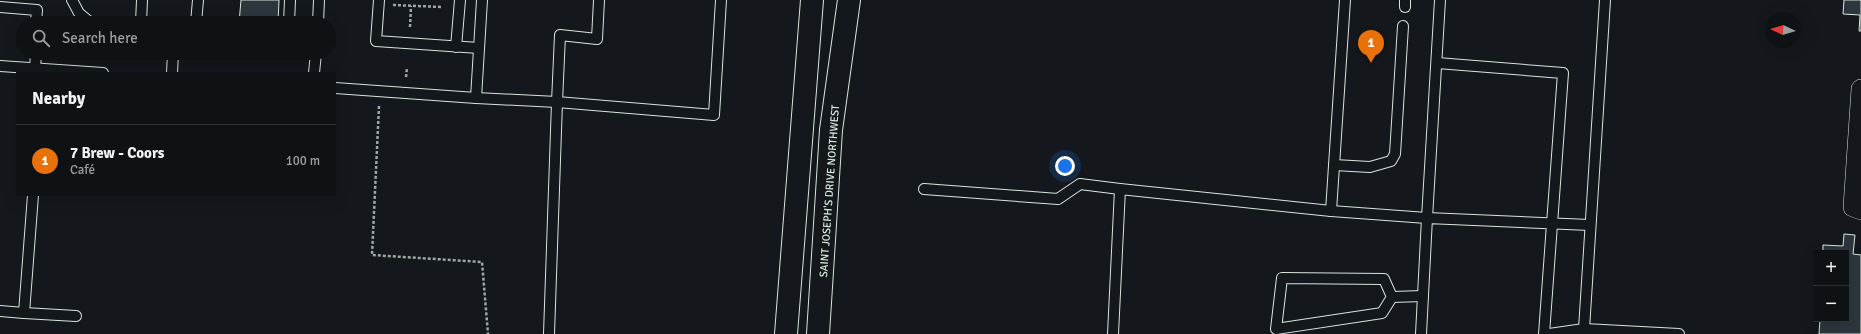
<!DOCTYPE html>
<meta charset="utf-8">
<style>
body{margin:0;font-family:Signika,sans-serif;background:#1d2022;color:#f1f3f6}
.controls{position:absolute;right:12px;bottom:12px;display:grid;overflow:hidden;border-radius:0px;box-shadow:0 4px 16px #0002}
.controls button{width:36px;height:36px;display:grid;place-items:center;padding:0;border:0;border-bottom:1px solid #2f3234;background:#0f1215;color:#f1f3f6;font:20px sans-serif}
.compass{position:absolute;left:1765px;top:12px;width:36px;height:36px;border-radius:50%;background:#0f1215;box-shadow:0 4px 16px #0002;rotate:274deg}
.you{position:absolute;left:1065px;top:166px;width:14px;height:14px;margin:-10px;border:3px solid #fff;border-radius:50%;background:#1a73e8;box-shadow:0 0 0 6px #1a73e833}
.badge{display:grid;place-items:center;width:26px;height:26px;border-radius:50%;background:#ea580c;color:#fff;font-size:13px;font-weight:700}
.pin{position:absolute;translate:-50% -33px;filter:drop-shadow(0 1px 2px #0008)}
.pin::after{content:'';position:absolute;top:21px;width:14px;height:12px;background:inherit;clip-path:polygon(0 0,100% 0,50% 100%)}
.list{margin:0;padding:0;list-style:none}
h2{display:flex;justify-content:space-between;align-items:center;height:52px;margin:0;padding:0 16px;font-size:17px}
h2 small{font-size:13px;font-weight:400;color:#9b9ea0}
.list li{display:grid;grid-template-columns:26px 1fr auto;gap:12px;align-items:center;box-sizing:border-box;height:72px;padding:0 16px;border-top:1px solid #2f3234}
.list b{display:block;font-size:15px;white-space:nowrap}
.list p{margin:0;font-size:13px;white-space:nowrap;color:#9b9ea0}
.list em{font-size:13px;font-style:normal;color:#9b9ea0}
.icon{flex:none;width:22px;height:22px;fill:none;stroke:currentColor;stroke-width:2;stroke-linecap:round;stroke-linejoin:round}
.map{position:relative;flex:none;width:1861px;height:334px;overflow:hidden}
.search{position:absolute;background:#0f1215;box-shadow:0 4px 16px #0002;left:16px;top:16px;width:320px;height:44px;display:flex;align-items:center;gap:10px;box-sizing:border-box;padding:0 14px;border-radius:22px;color:#9b9ea0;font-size:15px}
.panel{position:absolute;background:#0f1215;box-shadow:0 4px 16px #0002;left:16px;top:72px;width:320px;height:124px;border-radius:0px}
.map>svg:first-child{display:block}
.building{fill:#2c363c;stroke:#d8e6dc}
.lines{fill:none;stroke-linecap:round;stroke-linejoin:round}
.service-casing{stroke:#d8e6dc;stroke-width:12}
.minor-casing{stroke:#d8e6dc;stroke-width:20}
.tertiary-casing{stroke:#d8e6dc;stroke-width:24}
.path{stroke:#9da8a2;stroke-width:2.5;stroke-dasharray:3 2;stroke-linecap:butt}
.service{stroke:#14181c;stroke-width:10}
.minor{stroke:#14181c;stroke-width:19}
.tertiary{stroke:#14181c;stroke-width:22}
.labels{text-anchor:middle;stroke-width:3;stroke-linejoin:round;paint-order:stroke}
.street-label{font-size:11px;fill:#d8e6dc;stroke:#14181c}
</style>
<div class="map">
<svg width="1861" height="334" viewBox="0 0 1861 334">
<rect width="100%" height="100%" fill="#14181c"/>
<g class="building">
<path d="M241 0H279L278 23H239Z"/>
<path d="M1844 0H1861V31H1859L1860 15 1843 14Z"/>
<path d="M1844 234 1855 235 1853 254 1861 255V334H1819L1820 319H1846V253H1823V245L1843 246Z"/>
</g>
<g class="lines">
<defs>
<g id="service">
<path d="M72 0 79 13 91 23"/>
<path d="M379 0 376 41 479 48"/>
<path d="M599 0 597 39 560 35 557 102 714 115 721 0"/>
<path d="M0 7 37 10 36 23"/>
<path d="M1405 7V0"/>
<path d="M141 23 142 0"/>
<path d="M196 23 198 0"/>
<path d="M289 23 290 0"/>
<path d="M318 23 319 0"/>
<path d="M456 47 460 0"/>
<path d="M1437 63 1563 73 1544 334"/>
<path d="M0 66 103 73"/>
<path d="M35 69 36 53"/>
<path d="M172 73 173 53"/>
<path d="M314 73 316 53"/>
<path d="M335 88 476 98 482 0"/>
<path d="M476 98 557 102 549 334"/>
<path d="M1334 165 1370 167 1391 161 1395 154 1403 26"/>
<path d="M924 189 1058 199 1080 184 1120 189"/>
<path d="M1331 211 1345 0"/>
<path d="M1282 278 1384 279 1392 297 1382 313 1276 329Z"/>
<path d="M1392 297 1423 296"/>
<path d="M0 311 24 313 33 195"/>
<path d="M24 313 76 316"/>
<path d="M1584 329 1679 334"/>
<path d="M1113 334 1120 189 1331 211 1427 218 1440 0"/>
<path d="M1421 334 1427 218 1590 225"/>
<path d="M1549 334 1584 329 1605 0"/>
</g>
<path id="minor" d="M1861 89 1853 207 1861 210"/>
<g id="tertiary">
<path d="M786 334 812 0"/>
<path d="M818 334 831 130 849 0"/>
</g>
</defs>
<use href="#service" class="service-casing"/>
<use href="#minor" class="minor-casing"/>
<use href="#tertiary" class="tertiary-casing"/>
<g class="path">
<path d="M393 5 442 7"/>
<path d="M410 27 411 6"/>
<path d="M406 77 407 68"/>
<path d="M379 106 372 255 482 262 488 334"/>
</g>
<use href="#service" class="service"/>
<use href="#minor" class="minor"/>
<use href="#tertiary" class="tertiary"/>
</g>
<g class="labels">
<g class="street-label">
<text transform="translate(829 191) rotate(-86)" y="4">SAINT JOSEPH'S DRIVE NORTHWEST</text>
</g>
</g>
</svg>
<div class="controls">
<button>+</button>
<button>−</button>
</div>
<svg class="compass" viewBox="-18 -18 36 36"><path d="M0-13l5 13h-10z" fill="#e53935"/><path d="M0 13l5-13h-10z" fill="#9b9ea0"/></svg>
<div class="you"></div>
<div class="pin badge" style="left:1371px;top:63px;background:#e8710a">1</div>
<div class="search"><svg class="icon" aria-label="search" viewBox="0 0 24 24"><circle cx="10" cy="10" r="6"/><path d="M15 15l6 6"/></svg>Search here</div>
<section class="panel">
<h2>Nearby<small></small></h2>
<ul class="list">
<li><span class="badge" style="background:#e8710a">1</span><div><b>7 Brew - Coors</b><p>Café</p></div><em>100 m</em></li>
</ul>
</section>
</div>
